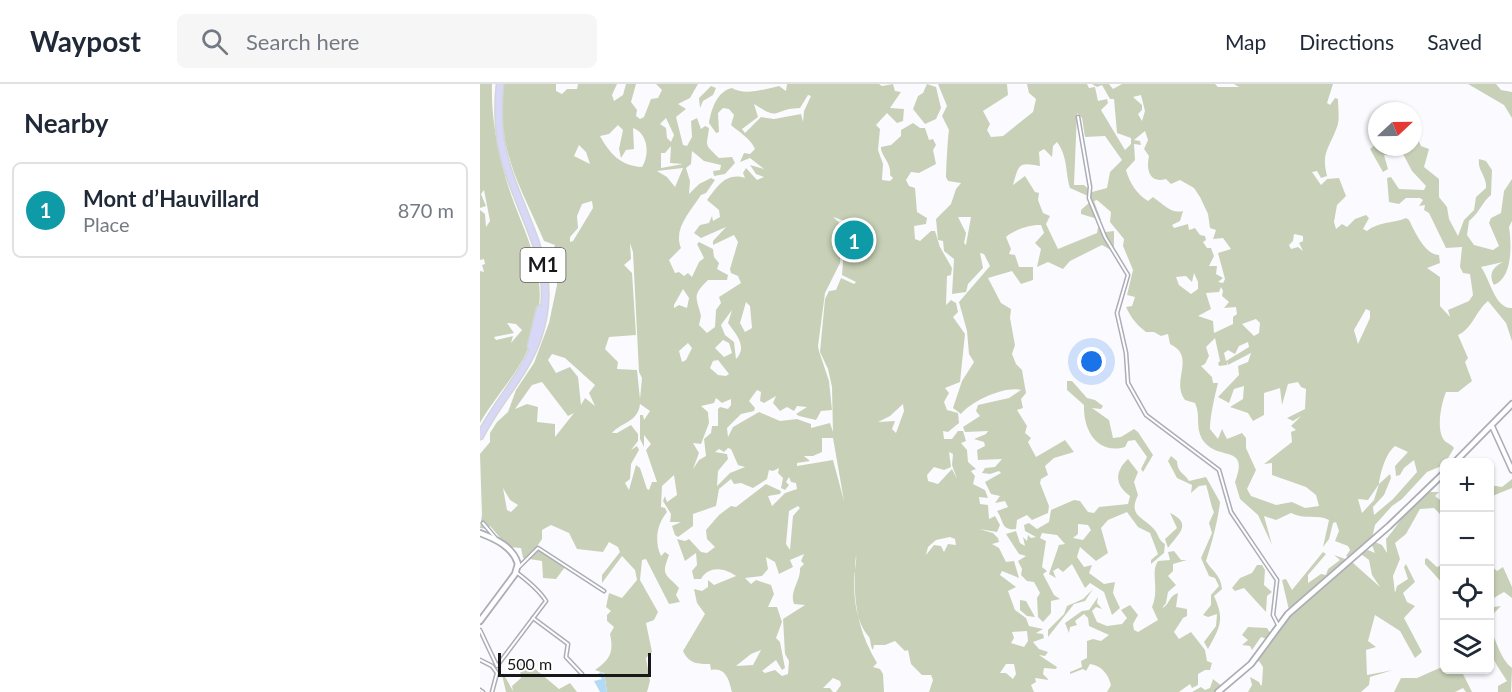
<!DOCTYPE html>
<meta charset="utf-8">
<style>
body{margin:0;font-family:Lato,sans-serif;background:#f6f6f7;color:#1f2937}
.controls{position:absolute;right:18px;bottom:18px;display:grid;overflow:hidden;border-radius:9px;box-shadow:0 2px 4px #0004}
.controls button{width:54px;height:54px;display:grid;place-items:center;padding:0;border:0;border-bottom:2px solid #e0e1e3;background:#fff;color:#1f2937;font:30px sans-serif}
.compass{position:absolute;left:888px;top:18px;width:54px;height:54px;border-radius:50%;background:#fff;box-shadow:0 2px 4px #0004;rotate:68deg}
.scale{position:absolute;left:18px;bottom:15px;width:153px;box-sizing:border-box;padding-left:6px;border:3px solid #18181b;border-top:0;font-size:16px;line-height:21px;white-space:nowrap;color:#18181b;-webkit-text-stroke:4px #fff;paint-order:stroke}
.you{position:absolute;left:612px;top:278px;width:21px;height:21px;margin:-15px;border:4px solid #fff;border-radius:50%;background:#1a73e8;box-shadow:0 0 0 9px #1a73e833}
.badge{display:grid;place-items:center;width:39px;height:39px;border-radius:50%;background:#7c3aed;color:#fff;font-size:20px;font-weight:700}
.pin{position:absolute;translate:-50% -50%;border:3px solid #fff;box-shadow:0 2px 6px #0006}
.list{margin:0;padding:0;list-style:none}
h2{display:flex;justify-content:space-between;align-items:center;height:78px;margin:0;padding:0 24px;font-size:26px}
h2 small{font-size:20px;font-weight:400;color:#747a83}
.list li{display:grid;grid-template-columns:39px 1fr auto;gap:18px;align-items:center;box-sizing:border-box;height:96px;margin:0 12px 12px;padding:0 12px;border:2px solid #e0e1e3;border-radius:9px}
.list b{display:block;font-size:22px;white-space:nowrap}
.list p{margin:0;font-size:20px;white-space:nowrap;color:#747a83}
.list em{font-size:20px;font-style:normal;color:#747a83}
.icon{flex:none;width:33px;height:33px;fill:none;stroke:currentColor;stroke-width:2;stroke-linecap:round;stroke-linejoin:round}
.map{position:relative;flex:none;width:1032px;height:608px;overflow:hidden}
header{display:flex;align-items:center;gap:36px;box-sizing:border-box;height:84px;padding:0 30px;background:#fff;border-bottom:2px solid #e0e1e3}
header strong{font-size:28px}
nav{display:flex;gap:33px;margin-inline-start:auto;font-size:21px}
.search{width:420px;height:54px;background:#f6f6f7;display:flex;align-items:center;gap:15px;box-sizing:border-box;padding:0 21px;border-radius:9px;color:#747a83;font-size:22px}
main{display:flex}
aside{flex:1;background:#fff}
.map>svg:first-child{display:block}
.green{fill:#c8d1b7;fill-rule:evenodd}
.water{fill:#b3daf5}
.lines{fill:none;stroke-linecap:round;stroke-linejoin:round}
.minor-casing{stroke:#adadb7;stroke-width:5}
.tertiary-casing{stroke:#adadb7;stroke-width:7}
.secondary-casing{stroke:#adadb7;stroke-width:8}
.trunk-casing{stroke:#d5d5d6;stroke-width:9}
.minor{stroke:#fff;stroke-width:2}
.tertiary{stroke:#fff;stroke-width:4}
.secondary{stroke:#fff;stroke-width:4.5}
.trunk{stroke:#d7d7f7;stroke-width:6}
.labels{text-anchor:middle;stroke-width:4.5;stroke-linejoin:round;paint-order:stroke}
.shield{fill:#fff;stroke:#5d5d5f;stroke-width:1.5}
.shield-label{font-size:20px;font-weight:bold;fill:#18181b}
</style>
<header>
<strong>Waypost</strong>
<div class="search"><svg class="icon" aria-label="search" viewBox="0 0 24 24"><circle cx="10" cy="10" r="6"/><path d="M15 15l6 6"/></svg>Search here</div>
<nav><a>Map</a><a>Directions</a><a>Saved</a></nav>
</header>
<main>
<aside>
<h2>Nearby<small></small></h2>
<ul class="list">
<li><span class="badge" style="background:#0f9aa8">1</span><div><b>Mont d’Hauvillard</b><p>Place</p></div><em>870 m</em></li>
</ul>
</aside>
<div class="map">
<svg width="1032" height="608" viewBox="0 0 1032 608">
<rect width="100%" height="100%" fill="#fbfbff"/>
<g class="green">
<path d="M0 0H12C11 33 17 63 26 95 44 155 75 191 51 258 40 288 15 312 0 339V187L4 188 2 181 5 180 4 175 0 176V126L5 130 6 143 10 137 4 106 1 110 6 122 0 124ZM27 239 36 240 42 246 31 259 33 252 16 256 14 253 34 249Z"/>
<path d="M23 0H76V7L82 10 87 5H97L98 0H137L132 11 134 17 143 11 146 0H156L151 18 157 26 156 32 160 35 164 33 171 15 178 14 182 6 176 0H218L210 14 198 20 206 25 196 33 203 61 207 62 212 53 211 37 217 34 221 45 225 42 229 44C227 63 223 59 239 74L252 73 255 79 245 90 234 92 233 87 240 86 241 81 224 77 212 67 211 80 206 84 210 97 209 110 219 100 231 94 235 96 226 109 221 111C210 128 193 145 201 164L189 176 195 189 199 188 204 192 208 189 212 193 219 178 224 174 217 160 219 158 233 165 234 173 239 179 237 185 248 191 247 196H228C211 212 217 214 221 232L219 241 227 249 235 243 236 226 241 219 239 213 261 199 258 192 251 189 250 185 258 158 254 151 233 161V157L246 143 221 154 214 149 220 141 229 139 232 132 233 137 240 133 239 126 227 116C238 102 246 88 265 94L263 89 266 84 277 96 284 93 276 90 270 81 284 85 270 74 260 78 264 69 270 70 275 65C271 55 259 48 251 41L254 31 249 25 243 24 238 29 239 48 236 49 229 39C231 26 237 7 252 4 265 12 285 5 299 2L306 7 307 0H399L402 2 413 0 415 7 421 8 410 24 424 25 423 37 417 39 407 29 396 41 400 45 398 66 403 80 402 96 410 97 413 94 410 91C412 79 400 71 401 63L411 61 421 52V46L433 39 440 44H445L449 56 453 55 456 61 453 66 456 80 439 89 431 88 426 96 429 102 435 104 437 128 447 134 446 140 434 142 435 155 440 157 451 147H455L460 163 472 184 471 191 467 192 466 221 471 216 476 219 478 228 473 233 485 250 480 298 465 304 469 309 464 318 467 326 478 329 479 339 468 348 463 347 464 355H472L478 347H483L486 357 481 359 487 366 488 378 496 385 491 387 495 392 493 400 505 406 508 414 499 413 500 420 508 421 509 435 515 432 520 441 517 448 499 445 513 449 518 454 519 458 512 460 519 464 526 478 534 477 539 494 522 487 520 491 536 503 528 507 535 526 546 534 549 542 563 545 556 549 563 550 564 554 553 558 559 565 568 568 565 572 559 571 577 583 576 585 564 584 563 590 569 596 555 594 556 598 551 601 554 608H449L453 596 451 591H442L431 580 428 566 425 567 415 557 405 561H394L393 566C390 562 391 556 389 553 376 538 374 515 374 495 374 487 377 479 376 471 372 511 376 544 397 579L393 583 400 585 403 590 404 608H356L361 601 360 597 353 594 343 604H350L353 608H252C249 596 246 583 231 586L230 580C218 580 209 580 203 567L225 530 217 519 214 505 222 507 228 503V496L234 501 256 492C245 484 229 481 221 495H214L212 487 217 481 216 469 205 477 197 455 205 457 209 455 221 468 227 469 235 463 227 455 226 446 239 431 251 422 256 423 286 400 301 407 300 410 288 412 292 422 305 409 317 405 316 399 311 398 309 393 306 398 309 401 305 406 301 404 303 394 298 389 299 384 293 387 289 386 287 395 273 404 261 399 254 400 251 395 239 405 236 422 213 430V442L198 453 195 451 192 442 201 438H190L191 430 183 417 185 412 187 418 197 411 194 391 182 402 181 423 185 424 187 428C177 440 174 457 181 472L185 468 189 471C181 492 185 489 199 504L196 511 200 518 189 520 166 475 162 476 160 496 178 528 174 536 166 539 172 568 166 574 170 597 167 608H127L124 589 115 586C130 575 134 569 130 550L134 543 127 537V531L131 527 126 523 129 509 142 514 157 496 155 486 142 472 122 499V491L140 468 138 463 129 458 123 468 97 465 89 449 71 441 62 446V455L56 464 62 465 85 483 76 495 63 494 62 477 43 474 41 464 28 463 10 442 7 445 0 444 2 431 0 370 10 358V349L17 338 28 328 36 306 54 279 69 239 77 201 76 185 71 172 75 161 64 157C39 99 17 68 23 0ZM328 11 331 12 324 27 323 38 321 30 294 35 281 33 265 49 262 45 278 33 274 20C302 38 291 25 320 24ZM186 34 194 51 191 58 187 54 186 44 180 40ZM138 41 143 46 139 65 141 74 146 66 154 65 153 44C168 49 170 71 162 83 141 82 130 70 120 52L129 50ZM99 61 106 68 110 80 94 72ZM191 62 190 79 203 80 181 84V69H185ZM203 84 195 103 187 93 177 87ZM112 117 113 124 93 157 90 158V153L98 144 97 132 102 120ZM353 133 365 137 369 153 364 165 362 191 376 198 374 200 361 194 356 206 349 207 345 215 340 268 348 285 352 303 353 348 350 339 331 344V340L317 335 300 337 279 328 253 343 248 353 247 344 261 330 274 327 275 324 269 317 277 306 281 308 280 317 284 319 296 312 293 319 300 327 307 323 314 327 317 322 327 323 316 330 319 332 336 336 341 327 352 326 349 297 339 267 338 262 345 209 360 179 361 164 366 155 361 140ZM150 159 153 168 159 288 162 294 160 315 157 286 137 285 138 278 125 265 129 253 156 251 152 189 144 181 151 175ZM203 205 209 214 207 224 199 221 194 224V221ZM266 218 270 222 272 244 265 248 260 239ZM252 226 248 239C256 250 268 263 256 275L254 258 245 251 241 241ZM243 256 249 259 252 269 244 273 235 264ZM208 259 212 264 206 276 202 278 199 267ZM72 270 85 274 115 301 109 309 115 322 105 314 101 321 98 293 90 283 76 289 68 276ZM238 276 249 290 246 292 238 291 230 284 233 277ZM62 298 88 332 94 329 75 353V340L57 338 58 323 47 320 35 325 52 301ZM236 314 242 319 251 315V321L248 325 240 323 238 325V342H232L231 349 224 355 226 372 219 376 213 385 219 369 213 359 221 360 229 339 228 328 221 322 234 319ZM160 320 170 327 164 336 163 331H160V355L164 363V351L171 360 166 366 177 398H172L169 406 167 405 160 384 156 381 149 406 145 399 150 395 151 380 159 366 157 362 151 366 158 357V350L151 341 137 349H132C142 338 158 338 160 320ZM423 320 424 327 416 349 412 345 415 337 398 338 410 332ZM342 354H353L364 417 353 376 317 382V379L330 377 324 372H333L342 368ZM248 364 251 365 258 381 265 383 250 389 237 402 238 387 248 375 247 370 235 368 239 365 244 368ZM469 368 473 370 472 381 477 395 472 385 458 400 448 397 447 391 454 383 464 386 471 383ZM23 404 30 416 38 421 31 428 27 426ZM318 422 320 424 313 432 310 466 306 460 309 427ZM470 453 475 455 476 461 468 460 464 468 461 462 454 461 446 471 448 463 456 456ZM324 470 321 477 324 480 320 484C321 497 309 507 314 520L325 521 303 535 305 570 309 577 308 590 302 592 295 586 285 589 282 587 296 576 302 586 305 584 300 558 296 554 302 538 297 523H288L294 510 291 501 276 496 271 500 265 494 282 492 288 485 286 473 295 478 299 490 313 483 310 476ZM547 547 548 557 544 563 531 559 534 554 532 548ZM281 566 273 581 256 582 271 570ZM526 580H534L536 590 533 595 526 589H520Z"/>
<path d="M447 0 456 3 461 24 456 35 445 40 433 25 438 12 443 9Z"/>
<path d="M458 0H527L528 11 503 27 510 40 507 46 511 53 523 52 553 28 556 15 549 9 547 0H607L609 4 615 3 618 17 627 15 628 19 621 26 645 66 651 60V54L637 49 634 15H630L622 1 617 3 612 0H629L633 5 642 0H735L738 3H759L754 0H853L847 19 850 21 855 14 858 15C858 23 860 36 857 43 849 65 841 68 847 92L841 94 837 87 832 88 841 101 847 95 859 94 866 112 857 121 854 138 856 145 862 140 867 143 875 135 886 131 889 134 883 145 887 147C897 138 914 139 926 134L929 136C935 148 945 171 959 171L960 179 947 184 960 193V222L970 233 968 226 989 217 993 211 990 190 983 189 980 183 982 163 966 164 949 129 944 126 945 121 939 122 943 116 940 114H926L919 120 909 118 907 94 911 93 919 105 944 106 946 102 932 87 922 68 904 71 908 85 903 88 890 65 896 60 897 63H933V51L937 53 941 62 949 65 944 83 959 95V113L967 123 969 135 978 152 984 136 994 126 996 113 1006 104C1007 92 997 86 999 75L1006 77 1012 86 1011 111C1002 118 1000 128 989 137L987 151 994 161 1013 166 1019 162 1009 139 1011 134 1021 129 1024 107 1032 95V137L1029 143C1032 163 1032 194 1014 201 1008 190 1013 183 1023 178L1001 183C1010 195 1015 225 1032 224V257L1026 239 1008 217C996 227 992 245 978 251L988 274 985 278 992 297 978 308H966C961 320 955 349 966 358 969 360 972 361 974 364L964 381 947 388 922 415 912 422 895 441 892 454 871 475 866 472 870 466 868 462 855 457 859 447 856 438 853 439 849 455 843 463 849 436C838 430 824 436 811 429L796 436 784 432 792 461 778 431 760 415 755 398C770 358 737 379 722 355 715 342 721 332 715 319L705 316C690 297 717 273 690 260L688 250 681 252 674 248H666C657 241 651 234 646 223L652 222 655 213 647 211 653 186 643 162 644 155 630 138 631 128 617 116 614 117 621 136 601 130V126L612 116 608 112 590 104C585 87 588 73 577 58L573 62 572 73 564 65 559 68 560 82C539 78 539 79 533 101L545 92 555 108 559 109 558 116 563 129 570 132 566 140 578 165 617 149 618 143 626 148 634 147V163L629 165 622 161 590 177 583 185 568 178 557 183 561 165 555 159 564 149 561 141C551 140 533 146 526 153L531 165 529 170 535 171 539 183H553V196L541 200 532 187 508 194 521 219 531 225 530 234 535 261 532 270 536 280 542 286 546 309 541 315 543 324 537 326 547 342 545 349 551 354 548 358 556 373 585 356 594 368 574 374 565 382 568 391 561 395 560 399 569 422 568 429 552 436 547 431 537 436 536 445C521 447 524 437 517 427L528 423 525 417 515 419 520 412 511 410 505 398 521 389 519 387 510 390 502 389 505 384 515 383 522 375 498 376 497 366 505 362 504 358 494 355 506 350 508 347 485 348 483 343 500 332 496 327 498 321 529 314 541 306C524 302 492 317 481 330L473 324 482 297 494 278 489 270 487 247 479 218 510 182 504 170 500 169 503 184 488 200 486 208 472 210 474 175 464 167 463 157 458 156 456 135 471 120 476 105 481 99 468 97 466 93C466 87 468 49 469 46L462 32 467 22ZM661 11 665 27 662 37 658 30 662 26V21L653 13ZM597 29 602 34 605 53 625 52 642 76 630 88 627 104 612 108 604 101H594ZM665 47 668 56 664 65 669 72C666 85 669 100 686 95L691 100 700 96 714 104 720 113 728 130 730 144 736 146 733 155 743 154 751 165 738 169 745 195 743 199 738 198 743 194 736 190 737 182H729L734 172 731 164H727L723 158 726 156 725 152 720 151 715 144 709 146 708 140 694 144 692 141 700 137 703 127C691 130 683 120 673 113L668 117C657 110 650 100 646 86L655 76 654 60 661 61 660 57 654 56ZM478 133H491L486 161 484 159 486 149ZM814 150 823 152V157L819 159 823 167 818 163 811 165 809 161 813 157ZM714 189 718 198V205L711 210 699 201 696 193 706 192 712 198ZM741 203 743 207 742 212 749 218 744 224 756 223 757 230 753 233V240L734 249 733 237 718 232 731 225 726 209 739 208ZM886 225 890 227V234L878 260 874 246ZM776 235 780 239 779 249 774 252 762 240ZM735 254 740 277 738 279 739 282 747 281V278L748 281 771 269 768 278 758 282 759 291 738 313 749 319 754 305 764 302 763 315 750 323 768 329 773 337 784 331V309L800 304 802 321 808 300 818 298 821 303 826 305 825 325 807 334 813 337 821 332 811 342 816 346 811 348 812 358 784 380 792 379V391L826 403 836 411 839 422 825 424 812 418 796 421 771 412 767 405 776 386 766 364V354L762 349 747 355 742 345 738 355 730 345C730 332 735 311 738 299H733L732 293 721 282 725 280 729 272 726 263ZM768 258 769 263 746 277 744 269 748 266 755 270 759 262ZM915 362 928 368 915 382 916 392 920 391 924 384 934 376 937 388 913 415 894 431 893 423 904 411 911 394 910 390 899 400C900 389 906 369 915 362ZM899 400 894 416 882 429 878 415 888 416Z"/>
<path d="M988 0H1016L1021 6 1032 8V34L1024 21Z"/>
<path d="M231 2 236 4 233 11 223 17 220 24 219 14Z"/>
<path d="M587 297H592L607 314 615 316 623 322 621 325 612 324 629 336 633 354 641 353 654 345 658 348 673 371 663 388 661 385 667 373 655 356 648 357 645 363C617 371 603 346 604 321L587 306Z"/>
<path d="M691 372 697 377C698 390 704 388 709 397L726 393 740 418C738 436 732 459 726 477 732 487 741 491 742 505L734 512C745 536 740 543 728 565L724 558 736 542 737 530 728 533 723 531 731 521V511L739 502 735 494 729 492 721 474 732 449 729 439 734 428C732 426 728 406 726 401L719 402 711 409 712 401 697 394 688 377Z"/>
<path d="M648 375 658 388 654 398 658 411C648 432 662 432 674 445 679 451 678 456 685 460L684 469 671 480V476L678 470 670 449 658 443 647 428 628 436 621 444 628 469 616 477 600 463 597 473 604 483 612 481 609 489 624 500 635 498 633 509 640 524 632 531 624 508 610 499 605 504 592 480 583 488 578 484 573 487 576 494 569 490 579 461 585 460 577 451 562 449 560 454 566 457 562 483 567 487 563 490 574 511 580 515 571 517V529L563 538 558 533 557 514 560 509 554 498 547 497 541 491 542 485 538 477 546 472 539 470 526 450 536 447 540 459 545 462 543 453 547 457 548 451 551 454 556 453 545 447 544 441 549 439 557 445 569 438 571 426 594 416 600 417 608 428 614 429 619 423 648 420 650 412C634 401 635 387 648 375ZM598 440 608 441 611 446 603 456 593 454 598 450Z"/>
<path d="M1032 395V404L1010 413V401L1022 403Z"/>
<path d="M950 408H959L955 412 964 419V434L954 424 940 425 926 450 915 459 920 475 913 492 915 509 917 502 928 495 924 483 926 480 935 498 923 509 927 518 935 522 924 534 942 568 935 574 920 547 895 531 888 557 896 563 886 566 887 591 913 586 890 593 889 601 881 608H768L772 601 770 593 779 598 781 602 782 600 783 583 779 577 772 581 810 532 872 478 900 503 892 491 889 476 881 470 888 466 895 469 892 461 895 458 902 461 907 469 906 455C920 440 930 417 950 408Z"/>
<path d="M690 429C714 440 697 451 688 464L685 455 697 444Z"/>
<path d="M694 467 701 476H707L693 480V487L688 492 696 501 688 508 686 519 682 524C689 522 689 511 698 509L696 523 707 525V532L703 534 694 548 699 555 711 548 725 566 727 577 732 579 730 586H725L718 590V601L712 604 710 600 699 608H627L631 601C628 590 622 582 610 580L606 587 603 585 590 590V588L602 583 601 577 607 574V557L613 555 621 557 629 551 609 542 608 534 604 530 595 537 597 541 590 543 589 549 585 539 602 527 609 526 618 513 617 519 622 525 616 523 612 527 617 538 627 542 642 540 647 534 641 526 650 521 658 531 653 540 654 546 658 548 678 536 672 523C680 505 670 488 678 477L690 476 688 468Z"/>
<path d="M843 468 846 470 828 491V499L841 490 846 491 848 485 860 476 854 471 868 476 809 526 802 496 806 495 812 506Z"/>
<path d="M947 474 957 483 964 480V501L945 480V475Z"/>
<path d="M777 481H782L785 486 784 501 792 508 787 512 786 528 764 504 755 507 752 504 760 494 772 489Z"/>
<path d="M1010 481 1017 487 1023 483 1032 503V514L1024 508 1012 515 1013 523 1021 522 1014 529V537L1010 541Z"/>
<path d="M613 505 605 517 594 520 568 553V546L584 530 587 522 603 515Z"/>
<path d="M540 516 546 517 555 533 547 532 540 526Z"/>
<path d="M768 543 787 544 791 550 787 555 781 553 772 566 770 562 762 561 768 556 762 551Z"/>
<path d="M1010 545C1017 557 1020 575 1032 584L1031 608H1018V602L1027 597C1013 575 1009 572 1010 545Z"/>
<path d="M41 573 79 605 90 599 97 608H26L22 591 23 589 33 607 32 602 41 594 39 575Z"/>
<path d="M964 582V586H981L992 608H986L983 604 975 608H914L921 594H937Z"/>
<path d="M733 595 743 603 737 608H712L721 603 725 606 730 604Z"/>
</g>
<path class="water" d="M121 588 124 590 127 608H120L114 597 122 595 118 590Z"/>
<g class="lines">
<defs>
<g id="minor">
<path d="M598 33 610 103 609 114 625 153 648 191 637 229 646 269 648 299 666 331 739 386 751 428 797 496 793 531 798 541"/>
<path d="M3 439 18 457"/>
<path d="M39 483 58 464 124 507"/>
<path d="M53 534 88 560 86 573 102 590"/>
<path d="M0 546 17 582 66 517C59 506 48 497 36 488"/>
<path d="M0 576 12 582 17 589 12 608"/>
<path d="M0 606 3 608"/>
</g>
<path id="tertiary" d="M1012 342 1032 386"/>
<g id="secondary">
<path d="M975 378 1032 320"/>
<path d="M0 449C16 455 33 463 38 480L35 490 0 537"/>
<path d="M738 608 771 580 808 530 909 442 964 389"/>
</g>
<g id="trunk">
<path d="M51 262 60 225"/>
<path d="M0 352C17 318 46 289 58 253 80 188 47 145 28 86 18 58 17 29 20 0"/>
</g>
</defs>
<use href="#minor" class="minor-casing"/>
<use href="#tertiary" class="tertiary-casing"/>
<use href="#secondary" class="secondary-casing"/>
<use href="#trunk" class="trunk-casing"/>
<use href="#minor" class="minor"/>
<use href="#tertiary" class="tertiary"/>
<use href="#secondary" class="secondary"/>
<use href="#trunk" class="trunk"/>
</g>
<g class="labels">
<rect class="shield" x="40.5" y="164" width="45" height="34" rx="4.5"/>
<g class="shield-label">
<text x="63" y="188">M1</text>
</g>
</g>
</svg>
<div class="controls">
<button>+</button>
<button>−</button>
<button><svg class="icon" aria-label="locate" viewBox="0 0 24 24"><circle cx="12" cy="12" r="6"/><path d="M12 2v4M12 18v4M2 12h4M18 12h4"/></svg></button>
<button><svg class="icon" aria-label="layers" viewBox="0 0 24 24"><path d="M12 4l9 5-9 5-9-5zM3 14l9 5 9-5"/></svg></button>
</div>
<svg class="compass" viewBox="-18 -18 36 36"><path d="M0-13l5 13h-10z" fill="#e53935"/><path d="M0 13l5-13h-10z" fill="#747a83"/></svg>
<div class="scale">500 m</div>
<div class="you"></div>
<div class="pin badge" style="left:374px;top:156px;background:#0f9aa8">1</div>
</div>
</main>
